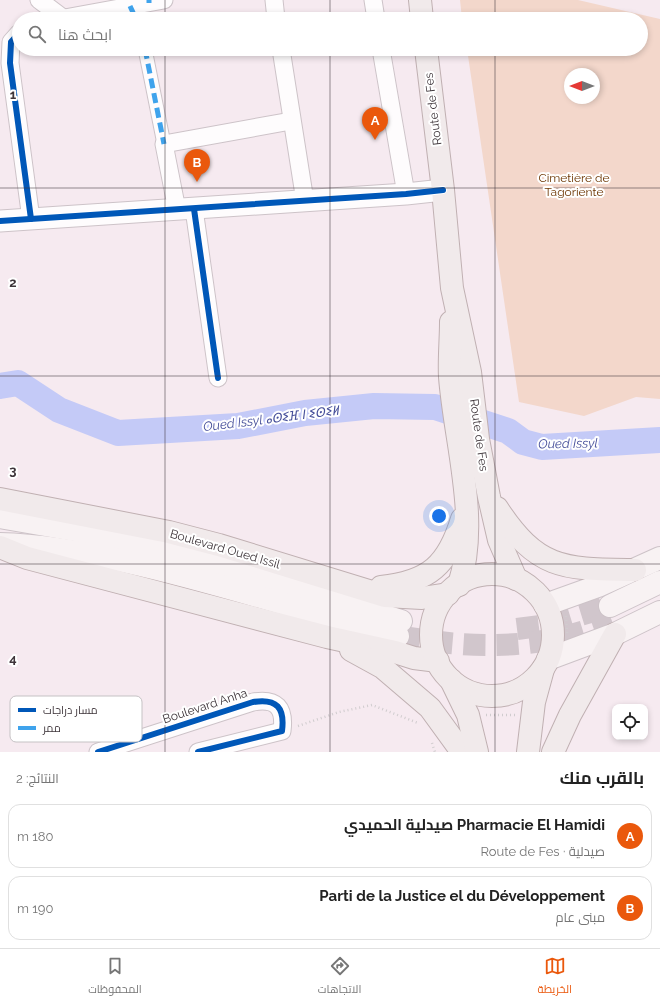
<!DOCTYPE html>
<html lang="ar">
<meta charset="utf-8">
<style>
body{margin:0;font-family:Raleway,Cairo,"Noto Sans Tifinagh",sans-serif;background:#f2f2f2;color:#222;direction:rtl}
.controls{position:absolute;right:12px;bottom:12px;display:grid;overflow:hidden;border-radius:8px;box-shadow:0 2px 6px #0003}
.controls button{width:36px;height:36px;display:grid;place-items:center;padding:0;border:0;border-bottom:1px solid #e0e0e0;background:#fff;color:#222;font:20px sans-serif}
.compass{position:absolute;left:564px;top:68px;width:36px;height:36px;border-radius:50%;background:#fff;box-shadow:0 2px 6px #0003;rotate:270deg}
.you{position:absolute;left:439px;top:516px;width:14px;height:14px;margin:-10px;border:3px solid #fff;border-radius:50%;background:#1a73e8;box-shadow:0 0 0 6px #1a73e833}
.badge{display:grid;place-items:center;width:26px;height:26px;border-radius:50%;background:#ea580c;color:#fff;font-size:13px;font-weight:700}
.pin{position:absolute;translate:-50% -33px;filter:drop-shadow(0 1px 2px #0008)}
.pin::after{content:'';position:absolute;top:21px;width:14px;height:12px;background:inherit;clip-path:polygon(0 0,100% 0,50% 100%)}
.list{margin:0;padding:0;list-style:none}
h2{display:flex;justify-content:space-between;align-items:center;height:52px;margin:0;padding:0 16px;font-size:17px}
h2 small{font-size:13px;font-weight:400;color:#767676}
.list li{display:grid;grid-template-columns:26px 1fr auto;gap:12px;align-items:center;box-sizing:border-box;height:64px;margin:0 8px 8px;padding:0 8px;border:1px solid #e0e0e0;border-radius:12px}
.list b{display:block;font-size:15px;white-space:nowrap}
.list p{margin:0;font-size:13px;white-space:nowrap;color:#767676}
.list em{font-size:13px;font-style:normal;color:#767676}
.icon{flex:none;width:22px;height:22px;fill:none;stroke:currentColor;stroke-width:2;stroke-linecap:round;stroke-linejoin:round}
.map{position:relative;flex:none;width:660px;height:752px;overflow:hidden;direction:ltr}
.search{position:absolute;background:#fff;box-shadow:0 2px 6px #0003;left:12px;right:12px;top:12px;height:44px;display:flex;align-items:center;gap:10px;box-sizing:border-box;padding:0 14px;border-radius:22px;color:#767676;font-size:15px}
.sheet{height:196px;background:#fff}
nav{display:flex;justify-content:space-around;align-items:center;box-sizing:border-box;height:56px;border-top:1px solid #e0e0e0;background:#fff;font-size:11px;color:#767676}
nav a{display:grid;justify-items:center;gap:2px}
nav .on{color:#ea580c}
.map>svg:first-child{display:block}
.green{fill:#f3d7cb;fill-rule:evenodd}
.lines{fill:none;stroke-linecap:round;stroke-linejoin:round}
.river{stroke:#c4caf7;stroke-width:26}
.secondary-tunnel{stroke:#d1c6cc;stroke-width:22;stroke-dasharray:22 11;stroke-linecap:butt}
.pedestrian-casing{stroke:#cdc3c8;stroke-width:15}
.minor-casing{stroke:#cdc3c8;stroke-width:19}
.tertiary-casing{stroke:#cdc3c8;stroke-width:23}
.secondary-casing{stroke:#cdc3c8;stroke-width:24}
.primary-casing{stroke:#c0b0b2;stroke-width:24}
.path{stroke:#d0ccce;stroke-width:2.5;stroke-dasharray:1 3;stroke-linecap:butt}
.pedestrian{stroke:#fefcfd;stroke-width:13}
.minor{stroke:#fefcfd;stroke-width:17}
.tertiary{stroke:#fefcfd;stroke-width:21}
.secondary{stroke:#f8f2f3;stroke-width:22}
.primary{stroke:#f1eaeb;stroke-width:22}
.quiet{stroke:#3fa3ec;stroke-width:5;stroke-dasharray:10 5;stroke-linecap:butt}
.cycleway-casing{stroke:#fff;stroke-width:8}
.cycleway{stroke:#0057b8;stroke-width:6}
.grid{fill:none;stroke:#3e353a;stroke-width:1;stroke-opacity:0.55}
.labels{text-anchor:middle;stroke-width:4;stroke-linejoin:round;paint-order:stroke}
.street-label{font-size:12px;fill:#3e353a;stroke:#fff}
.park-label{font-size:12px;fill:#6c3501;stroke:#fff}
.water-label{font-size:13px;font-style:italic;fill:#454e99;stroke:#fff}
.key{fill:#fff;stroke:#c5c2c4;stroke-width:1}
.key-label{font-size:11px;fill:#3e353a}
.grid-label{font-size:13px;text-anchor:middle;font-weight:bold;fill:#3e353a;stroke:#fff;stroke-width:4;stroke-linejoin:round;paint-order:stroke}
</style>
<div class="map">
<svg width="660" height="752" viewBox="0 0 660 752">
<rect width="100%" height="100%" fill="#f6eaf0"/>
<path class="green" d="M460 0H578L660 19V399L636 397 584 416 519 402 467 49H641V19H462ZM570 74H594V98H570Z"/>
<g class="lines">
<path class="river" d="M0 386 18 383 59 410 118 433 238 426 305 413 374 406 435 407 508 431 523 442 542 447 660 440"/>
<g class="secondary-tunnel">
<path d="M517 629 548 625 610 606"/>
<path d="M398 636C472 649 541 651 612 621"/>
</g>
<defs>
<g id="pedestrian">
<path d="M130 6 136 19"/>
<path d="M145 49 164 144"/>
</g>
<g id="minor">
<path d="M39 0 63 18"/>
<path d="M274 0 276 19"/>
<path d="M373 0 376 19"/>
<path d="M59 19 164 0"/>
<path d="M19 33 11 42 10 63 31 219"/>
<path d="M281 49 305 201"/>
<path d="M381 49 406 194"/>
<path d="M194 209 218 378"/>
<path d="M177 210 164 144 291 121"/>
<path d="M98 752 253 702C277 698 285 708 282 731L198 752"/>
</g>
<path id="tertiary" d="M0 221 406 194 443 190"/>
<g id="secondary">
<path d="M0 517 80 531 211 562 401 621"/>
<path d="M0 544C45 545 88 553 132 563 222 583 309 613 398 636"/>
<path d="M545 605 598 586 660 558"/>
<path d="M610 606 660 582"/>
<path d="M548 659 615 634 660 612"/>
</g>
<g id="primary">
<path d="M420 0 422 19"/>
<path d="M426 49 443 190 452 288 470 372 478 439 489 497 499 540 516 579"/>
<path d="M451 322C451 340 449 359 450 377 455 443 480 520 459 585"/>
<path d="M0 499 169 532 219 545 385 596 422 598 448 594"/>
<path d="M497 508C538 571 565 569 635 570"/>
<path d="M0 547 27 558 327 637 395 652 414 658 438 661"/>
<circle cx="492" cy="635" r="61"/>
<path d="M381 587C429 582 448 565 462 519"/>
<path d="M351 650 382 667 430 708 462 752"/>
<path d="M451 680 468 715 477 752"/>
<path d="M528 752 534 702 543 669"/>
<path d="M553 752 570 715 615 634"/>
</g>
</defs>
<use href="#pedestrian" class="pedestrian-casing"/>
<use href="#minor" class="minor-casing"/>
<use href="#tertiary" class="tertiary-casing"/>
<use href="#secondary" class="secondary-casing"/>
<use href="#primary" class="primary-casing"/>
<g class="path">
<path d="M481 568H492"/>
<path d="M566 616 567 633"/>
<path d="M486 715H515"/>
<path d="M298 726 339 712 372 705 418 723"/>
<path d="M432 743 435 752"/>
</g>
<use href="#pedestrian" class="pedestrian"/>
<use href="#minor" class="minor"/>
<use href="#tertiary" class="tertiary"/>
<use href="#secondary" class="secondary"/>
<use href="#primary" class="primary"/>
<g class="quiet">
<path d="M149 0V3"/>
<path d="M130 6 136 19"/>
<path d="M145 49 164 144"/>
</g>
<defs>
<g id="cycleway">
<path d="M19 33 11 42 10 63 31 219"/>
<path d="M194 209 218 378"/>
<path d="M0 221 406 194 443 190"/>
<path d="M98 752 253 702C277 698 285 708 282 731L198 752"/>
</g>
</defs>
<use href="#cycleway" class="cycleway-casing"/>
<use href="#cycleway" class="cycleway"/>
</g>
<path class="grid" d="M165 0V19M330 0V19M495 0V19M165 49V752M330 49V752M495 49V752M0 188H660M0 376H660M0 564H660"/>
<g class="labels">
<g class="street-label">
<text transform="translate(433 109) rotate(-97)" y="4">Route de Fes</text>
<text transform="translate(479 435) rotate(82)" y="4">Route de Fes</text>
<text transform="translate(225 549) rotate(16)" y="4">Boulevard Oued Issil</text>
<text transform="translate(205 706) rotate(-18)" y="4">Boulevard Anha</text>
</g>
<g class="park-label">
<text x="574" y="182">Cimetière de<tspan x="574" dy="14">Tagoriente</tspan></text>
</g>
<g class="water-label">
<text transform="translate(271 418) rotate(-7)" y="5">Oued Issyl ⴰⵙⵉⴼ ⵏ ⵉⵙⵉⵍ</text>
<text transform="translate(568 443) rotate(-1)" y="5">Oued Issyl</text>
</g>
</g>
<rect x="10" y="696" width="132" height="46" rx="6" class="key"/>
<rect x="18" y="708" width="18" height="4" fill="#0057b8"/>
<rect x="18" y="726" width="18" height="4" fill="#3fa3ec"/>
<g class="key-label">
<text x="43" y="714">مسار دراجات</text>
<text x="43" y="732">ممر</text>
</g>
<g class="grid-label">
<text x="13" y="99">1</text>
<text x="13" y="287">2</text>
<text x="13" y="475">3</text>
<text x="13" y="663">4</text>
</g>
</svg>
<div class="controls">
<button><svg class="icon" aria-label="locate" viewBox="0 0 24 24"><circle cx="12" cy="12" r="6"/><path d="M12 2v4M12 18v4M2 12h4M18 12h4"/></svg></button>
</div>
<svg class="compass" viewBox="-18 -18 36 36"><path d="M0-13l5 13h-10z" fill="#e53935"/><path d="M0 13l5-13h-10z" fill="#767676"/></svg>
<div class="you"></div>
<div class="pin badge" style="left:375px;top:140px">A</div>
<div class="pin badge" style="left:197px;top:182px">B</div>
<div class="search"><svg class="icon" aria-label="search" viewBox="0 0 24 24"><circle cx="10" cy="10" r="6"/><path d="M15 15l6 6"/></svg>ابحث هنا</div>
</div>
<section class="sheet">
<h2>بالقرب منك<small>النتائج: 2</small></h2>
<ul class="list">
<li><span class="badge">A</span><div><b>Pharmacie El Hamidi صيدلية الحميدي</b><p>صيدلية · Route de Fes</p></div><em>180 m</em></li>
<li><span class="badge">B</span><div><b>Parti de la Justice el du Développement</b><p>مبنى عام</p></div><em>190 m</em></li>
</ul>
</section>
<nav>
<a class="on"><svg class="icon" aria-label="map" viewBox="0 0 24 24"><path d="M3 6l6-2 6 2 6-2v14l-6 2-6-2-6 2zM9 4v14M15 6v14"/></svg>الخريطة</a>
<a><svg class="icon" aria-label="directions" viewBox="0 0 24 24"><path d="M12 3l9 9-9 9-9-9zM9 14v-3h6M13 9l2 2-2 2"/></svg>الاتجاهات</a>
<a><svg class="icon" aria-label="saved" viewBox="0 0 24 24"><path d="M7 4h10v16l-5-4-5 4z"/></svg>المحفوظات</a>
</nav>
